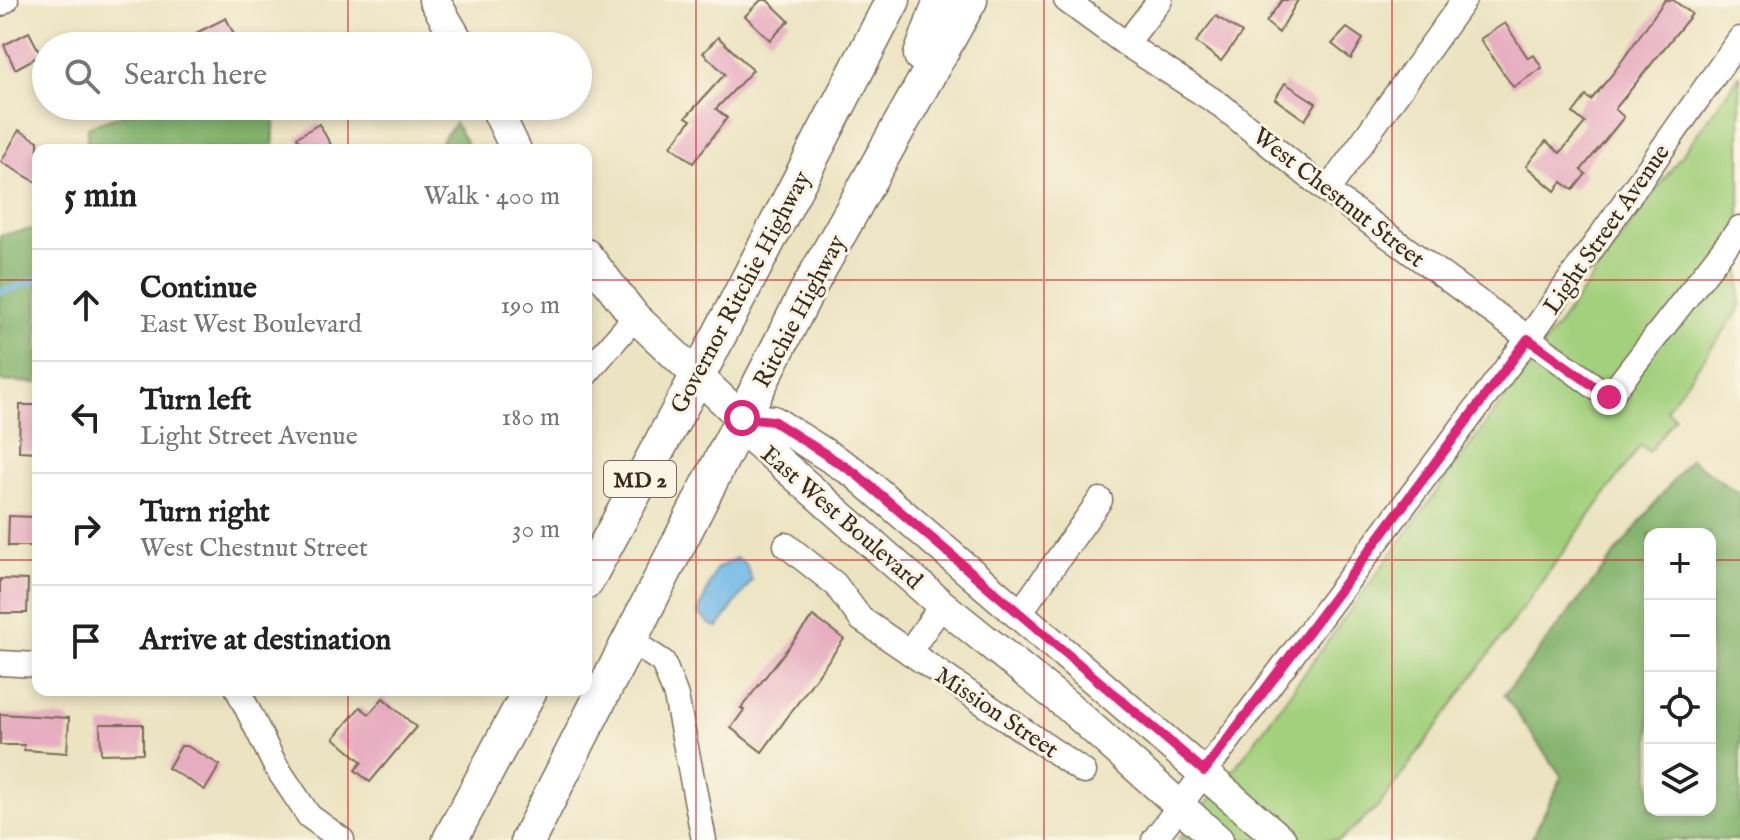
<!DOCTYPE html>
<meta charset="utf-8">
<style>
body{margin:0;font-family:"IM FELL English",serif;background:#f6f6f6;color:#222}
.controls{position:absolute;right:24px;bottom:24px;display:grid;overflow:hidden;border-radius:16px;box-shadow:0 4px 12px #0003}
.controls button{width:72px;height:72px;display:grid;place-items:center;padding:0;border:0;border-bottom:2px solid #e0e0e0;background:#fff;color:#222;font:40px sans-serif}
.stop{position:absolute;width:24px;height:24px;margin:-18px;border:6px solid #db2777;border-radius:50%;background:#fff}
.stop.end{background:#db2777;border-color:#fff;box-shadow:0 2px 8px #0008}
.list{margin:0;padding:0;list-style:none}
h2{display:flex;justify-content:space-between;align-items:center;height:104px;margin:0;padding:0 32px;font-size:34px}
h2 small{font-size:26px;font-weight:400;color:#767676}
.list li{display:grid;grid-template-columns:52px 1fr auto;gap:24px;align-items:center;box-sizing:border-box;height:112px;padding:0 32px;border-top:2px solid #e0e0e0}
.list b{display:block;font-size:30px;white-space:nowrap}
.list p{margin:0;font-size:26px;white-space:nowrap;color:#767676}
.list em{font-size:26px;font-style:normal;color:#767676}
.icon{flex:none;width:44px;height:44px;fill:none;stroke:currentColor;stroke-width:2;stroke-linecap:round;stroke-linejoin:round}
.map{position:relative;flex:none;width:1740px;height:840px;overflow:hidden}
.search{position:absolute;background:#fff;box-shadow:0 4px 12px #0003;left:32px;top:32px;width:560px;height:88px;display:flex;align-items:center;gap:20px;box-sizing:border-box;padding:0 28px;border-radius:44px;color:#767676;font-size:30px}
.panel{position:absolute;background:#fff;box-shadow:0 4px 12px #0003;left:32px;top:144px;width:560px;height:552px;border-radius:16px}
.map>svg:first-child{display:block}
.green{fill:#a3d07d;stroke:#6f7d4e;stroke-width:2}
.forest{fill:#82b26c;stroke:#5e6e45;stroke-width:2;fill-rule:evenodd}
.water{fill:#70b8e7;stroke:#567182;stroke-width:2}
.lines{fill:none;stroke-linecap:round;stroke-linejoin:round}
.stream{stroke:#70b8e7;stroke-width:6}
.building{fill:#e7adc1}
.minor-casing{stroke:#796b57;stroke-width:27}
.major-casing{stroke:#796b57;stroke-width:33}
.highway-casing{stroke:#796b57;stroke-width:37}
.minor{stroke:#fff;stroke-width:24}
.major{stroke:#fff;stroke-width:30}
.highway{stroke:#fff;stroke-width:34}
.route{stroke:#db2777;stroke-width:10}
.grid{fill:none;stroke:#d62828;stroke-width:2;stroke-opacity:0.55}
.labels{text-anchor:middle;stroke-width:6;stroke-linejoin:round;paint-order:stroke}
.shield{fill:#fcf5e5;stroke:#75675a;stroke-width:2}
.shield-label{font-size:22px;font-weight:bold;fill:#3b2a1e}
.street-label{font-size:24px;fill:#3b2a1e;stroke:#fcf5e5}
</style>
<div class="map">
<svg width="1740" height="840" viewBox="0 0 1740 840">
<rect width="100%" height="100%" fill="#fcf5e5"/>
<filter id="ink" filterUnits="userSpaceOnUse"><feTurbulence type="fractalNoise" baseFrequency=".0125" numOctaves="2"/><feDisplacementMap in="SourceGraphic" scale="16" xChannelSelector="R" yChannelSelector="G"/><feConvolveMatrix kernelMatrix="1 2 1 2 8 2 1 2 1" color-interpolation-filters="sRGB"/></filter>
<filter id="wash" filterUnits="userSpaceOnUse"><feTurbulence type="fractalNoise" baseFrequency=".006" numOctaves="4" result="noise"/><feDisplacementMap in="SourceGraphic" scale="32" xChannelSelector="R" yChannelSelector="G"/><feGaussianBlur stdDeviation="1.8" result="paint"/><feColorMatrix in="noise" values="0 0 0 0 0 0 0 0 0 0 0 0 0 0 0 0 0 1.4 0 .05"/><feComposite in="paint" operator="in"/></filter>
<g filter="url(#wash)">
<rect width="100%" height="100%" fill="#ebe3c1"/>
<path class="green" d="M1740 75V309L1666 410 1675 417 1649 452 1641 445 1379 806 1340 840H1178L1247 752Z"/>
<g class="forest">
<path d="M147 106H275L273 150H86L88 127Z"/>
<path d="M455 123 471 150H434Z"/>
<path d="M38 228V383L0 381V235Z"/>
<path d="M1690 459 1740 494V840H1531L1562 777 1504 695ZM1650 534H1710V810H1650Z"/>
</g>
<path class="water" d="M736 558 746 564 752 580 718 627 711 625 698 613 716 569Z"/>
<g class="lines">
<path class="stream" d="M0 292 38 280"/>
</g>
<g id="blocks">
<g class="building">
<path d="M761 0H767L789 21 770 40 745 16Z"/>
<path d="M1282 0H1298L1279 33 1266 22Z"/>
<path d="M1665 0H1673L1692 14 1615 109 1624 117 1581 170 1586 174 1573 190 1562 182 1555 191 1526 166 1546 141 1560 153 1585 123 1573 113 1586 96 1591 100 1614 72Z"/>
<path d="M1216 16 1242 33 1221 61 1196 42Z"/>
<path d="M226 18 234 34 210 46H202L196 33Z"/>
<path d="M1505 23 1528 58 1534 55 1542 68 1513 87 1480 39Z"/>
<path d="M1347 28 1363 39 1351 59 1332 44Z"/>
<path d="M29 32 41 55 15 69 4 45Z"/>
<path d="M718 37 753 70 716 109 727 118 693 163 671 146 691 120 686 117 725 74 703 53Z"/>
<path d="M1285 83 1316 103 1305 120 1275 99Z"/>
<path d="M319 124 334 150H304L297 137Z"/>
<path d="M19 130 38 141V183L1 162Z"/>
<path d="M20 405H38V452L19 451Z"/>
<path d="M9 516 35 517 34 546H8Z"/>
<path d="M0 579 28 580 27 613H0Z"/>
<path d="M813 616 844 639 762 752 731 728 744 710 741 708Z"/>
<path d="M383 698 416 727 370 782 355 770 362 762 334 738 360 707 369 714Z"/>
<path d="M0 714 69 718 67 753 24 750V745H0Z"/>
<path d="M100 724H143V753L101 754Z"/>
<path d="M181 746H187L220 765 205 790 168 768Z"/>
</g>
</g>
</g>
<g filter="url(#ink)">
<use href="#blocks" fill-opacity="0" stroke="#796b57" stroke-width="2"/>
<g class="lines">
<defs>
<g id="minor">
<path d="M1066 0 1126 44 1222 106 1327 191 1609 397 1740 228"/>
<path d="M0 4 6 0"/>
<path d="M1126 44 1160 0"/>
<path d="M1327 191 1464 0"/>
<path d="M586 374 635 317"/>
<path d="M786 545 835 584 861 619 1084 772"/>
<path d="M1019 614 1100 500"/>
<path d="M631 641 663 662 676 696 704 840"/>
<path d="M909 652 942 605"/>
<path d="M0 663 38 665"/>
<path d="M238 690 275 765 309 816 342 840"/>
<path d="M1154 840 1528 339 1740 39"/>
</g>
<g id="major">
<path d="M434 0 461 46"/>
<path d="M495 106 516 150"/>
<path d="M586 254 635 317 742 418 755 440 942 605 1069 707 1218 840"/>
<path d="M742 418 773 421 855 473 1281 840"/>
</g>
<g id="highway">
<path d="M921 55 941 0"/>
<path d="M586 582 711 351 893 0"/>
<path d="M450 840 530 690"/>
<path d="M528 840 807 291 970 0"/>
</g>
</defs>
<use href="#minor" class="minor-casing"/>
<use href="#major" class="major-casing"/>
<use href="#highway" class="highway-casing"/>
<use href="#minor" class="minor"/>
<use href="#major" class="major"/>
<use href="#highway" class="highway"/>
</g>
</g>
<g class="lines" filter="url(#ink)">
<path class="route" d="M742 418 773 421 855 473 1204 771 1528 339 1609 397"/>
</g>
<path class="grid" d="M348 0V46M696 0V840M1044 0V840M1392 0V840M348 106V150M0 280H38M586 280H1740M0 560H38M586 560H1650M1710 560H1740M348 690V840"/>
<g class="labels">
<rect class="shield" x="604" y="461" width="72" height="36" rx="6"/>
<g class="shield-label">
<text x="640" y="487">MD 2</text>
</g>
<g class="street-label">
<text transform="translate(1339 197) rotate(38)" y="8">West Chestnut Street</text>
<text transform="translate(1606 229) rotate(-55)" y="8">Light Street Avenue</text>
<text transform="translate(740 292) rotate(-62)" y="8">Governor Ritchie Highway</text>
<text transform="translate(799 311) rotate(-62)" y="8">Ritchie Highway</text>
<text transform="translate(842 517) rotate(41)" y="8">East West Boulevard</text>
<text transform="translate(997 712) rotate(34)" y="8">Mission Street</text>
</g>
</g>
</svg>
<div class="controls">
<button>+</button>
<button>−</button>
<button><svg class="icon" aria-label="locate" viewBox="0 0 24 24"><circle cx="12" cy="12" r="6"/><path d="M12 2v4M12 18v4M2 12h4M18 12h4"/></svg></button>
<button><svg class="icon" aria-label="layers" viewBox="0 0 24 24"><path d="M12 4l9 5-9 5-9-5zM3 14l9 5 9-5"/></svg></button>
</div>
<div class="stop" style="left:742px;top:418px"></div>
<div class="stop end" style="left:1609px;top:397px"></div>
<div class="search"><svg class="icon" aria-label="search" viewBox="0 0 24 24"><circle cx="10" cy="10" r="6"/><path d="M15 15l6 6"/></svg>Search here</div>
<section class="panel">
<h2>5 min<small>Walk · 400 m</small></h2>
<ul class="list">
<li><svg class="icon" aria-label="ahead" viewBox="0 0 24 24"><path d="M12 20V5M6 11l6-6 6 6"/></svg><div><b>Continue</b><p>East West Boulevard</p></div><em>190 m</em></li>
<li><svg class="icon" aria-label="left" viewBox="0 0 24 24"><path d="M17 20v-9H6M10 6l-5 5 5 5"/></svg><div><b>Turn left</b><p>Light Street Avenue</p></div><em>180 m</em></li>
<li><svg class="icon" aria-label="right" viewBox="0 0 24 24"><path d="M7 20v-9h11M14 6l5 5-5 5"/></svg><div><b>Turn right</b><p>West Chestnut Street</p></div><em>30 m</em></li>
<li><svg class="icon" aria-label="arrive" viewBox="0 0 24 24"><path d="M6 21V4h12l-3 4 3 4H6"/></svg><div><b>Arrive at destination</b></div></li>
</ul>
</section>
</div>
